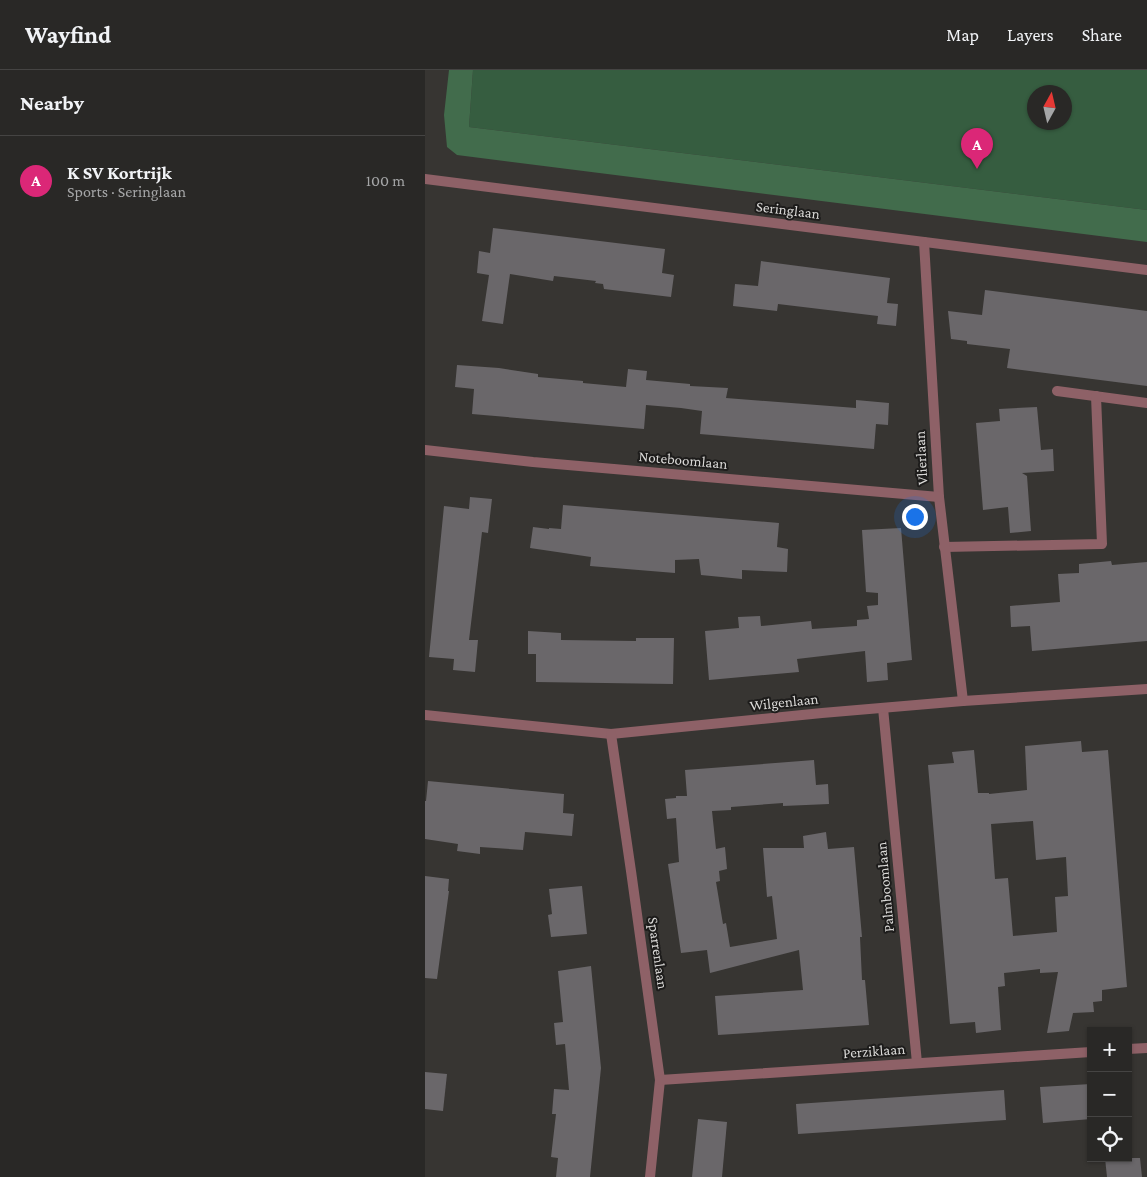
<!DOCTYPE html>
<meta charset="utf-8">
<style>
body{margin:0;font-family:"Crimson Pro",serif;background:#353432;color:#f1f3f6}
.controls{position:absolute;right:15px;bottom:15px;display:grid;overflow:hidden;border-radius:0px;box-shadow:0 1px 4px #0004}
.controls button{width:45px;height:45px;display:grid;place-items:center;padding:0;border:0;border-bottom:1px solid #454443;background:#292826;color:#f1f3f6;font:25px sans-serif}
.compass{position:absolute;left:602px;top:15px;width:45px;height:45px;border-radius:50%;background:#292826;box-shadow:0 1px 4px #0004;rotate:8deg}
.you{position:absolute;left:489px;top:446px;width:18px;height:18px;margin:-12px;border:4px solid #fff;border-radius:50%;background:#1a73e8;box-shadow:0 0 0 8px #1a73e833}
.badge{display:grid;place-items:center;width:32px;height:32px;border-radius:50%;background:#db2777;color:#fff;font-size:16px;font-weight:700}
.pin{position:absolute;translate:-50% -41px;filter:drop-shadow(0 1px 2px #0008)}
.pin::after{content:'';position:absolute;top:26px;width:18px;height:15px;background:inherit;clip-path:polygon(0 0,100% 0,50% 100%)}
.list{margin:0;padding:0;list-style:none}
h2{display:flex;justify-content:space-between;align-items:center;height:65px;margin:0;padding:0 20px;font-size:21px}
h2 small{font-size:16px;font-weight:400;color:#a5a6a7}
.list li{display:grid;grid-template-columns:32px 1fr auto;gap:15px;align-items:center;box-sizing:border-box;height:90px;padding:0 20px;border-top:1px solid #454443}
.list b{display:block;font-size:19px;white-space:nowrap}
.list p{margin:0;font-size:16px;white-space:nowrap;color:#a5a6a7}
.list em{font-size:16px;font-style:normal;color:#a5a6a7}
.icon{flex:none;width:28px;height:28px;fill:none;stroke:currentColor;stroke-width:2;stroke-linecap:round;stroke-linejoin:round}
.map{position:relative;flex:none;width:722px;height:1107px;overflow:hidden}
header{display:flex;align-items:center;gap:30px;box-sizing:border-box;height:70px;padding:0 25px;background:#292826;border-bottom:1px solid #454443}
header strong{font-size:24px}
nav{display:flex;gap:28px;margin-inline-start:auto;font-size:18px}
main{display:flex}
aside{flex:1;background:#292826}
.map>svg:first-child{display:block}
.green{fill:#365d40;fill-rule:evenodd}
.forest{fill:#426c4c}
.building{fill:#6a676a;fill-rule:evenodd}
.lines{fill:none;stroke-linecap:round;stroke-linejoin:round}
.service{stroke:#8e6167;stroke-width:10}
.minor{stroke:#8e6167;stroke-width:10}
.labels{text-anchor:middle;stroke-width:4;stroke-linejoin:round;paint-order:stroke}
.street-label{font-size:15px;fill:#d9d8d6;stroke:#1d1c1b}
</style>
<header>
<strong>Wayfind</strong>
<nav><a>Map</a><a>Layers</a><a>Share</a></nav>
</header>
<main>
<aside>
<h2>Nearby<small></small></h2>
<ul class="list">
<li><span class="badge">A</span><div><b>K SV Kortrijk</b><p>Sports · Seringlaan</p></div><em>100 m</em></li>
</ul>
</aside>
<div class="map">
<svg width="722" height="1107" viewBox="0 0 722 1107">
<rect width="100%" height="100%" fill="#373532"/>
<path class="green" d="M48 0H722V140L44 57ZM610 22H640V52H610Z"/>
<path class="forest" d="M24 0H48L44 57 722 140V172L32 85 22 77 19 45Z"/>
<g class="building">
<path d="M68 158 240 179 237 203 249 205 246 227 179 219 178 214 170 213 171 211 129 206 128 211 85 204 78 254 57 251 64 205 52 203 54 181 65 183Z"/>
<path d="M336 191 465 208 462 233 473 234 471 256 452 254 453 246 353 234 352 241 308 236 310 214 333 216Z"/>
<path d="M560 220 722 241V316L582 298 585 279 542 274V271L526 269 523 241 557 245Z"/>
<path d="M32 295 74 298 113 304V307L158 311V313L201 317 203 299 222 301 221 310 265 314V316L303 318 301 328 431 338V330L464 333 463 355 451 354 449 379 275 364 277 341 256 338 221 335 219 359 47 344 49 319 30 317Z"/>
<path d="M612 337 616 380 628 379 629 401 597 403 602 406 606 461 585 463 583 437 558 440 551 353 575 351 574 339Z"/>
<path d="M45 427 67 429 63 463 57 462 44 570H53L50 602 28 600 29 589 4 587 19 436 44 439Z"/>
<path d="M138 435 354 453 352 477 363 479 362 502 317 500V509L276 505 274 489 250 490V503L165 496 166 487 105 478 108 457 124 459V458L136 459Z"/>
<path d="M476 458 487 590 462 593 463 610 442 612 440 581 372 589 374 602 284 610 280 561 314 558 313 547 335 546 336 556 386 551 387 559 432 556V550L444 549 442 536 453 535V523L441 522 437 460Z"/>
<path d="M686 491 687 495 722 492V571L607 581 605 556 586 557 585 536 635 532 633 504 654 503V494Z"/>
<path d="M103 561 136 563V570L211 571V568H249L248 614 111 612V584H103Z"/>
<path d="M656 671 657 682 683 680 702 917 677 920V931L668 932 669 942 648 943 644 961 622 963 633 902 615 903V899L579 903 580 916 573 917 576 960 551 963 550 952 525 954 503 695 529 693 527 682 549 680 553 723H564V724L602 720 600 676ZM608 751 611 790 641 787 643 826 630 827 632 862 588 866 583 808 570 809 566 754Z"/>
<path d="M389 690 391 715 403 714 404 734 358 736V733L306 737V740L287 741 291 779 300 777 302 799 294 801 295 811 291 812 298 854 301 853 305 877 352 869 347 826 342 827 338 778H379L378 766 401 762 403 779 429 777 437 867H435L437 910H440L444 955 293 965 290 926 378 920 374 880 285 903 282 880 256 883 243 794 254 792 251 748 242 749 240 729 251 728V726H262L260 700Z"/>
<path d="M3 711 139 724 138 743 149 744 147 766 100 762 98 780 55 777V784L32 781 33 774 0 769V731H1Z"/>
<path d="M0 806 24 809 23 821H24L12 909 0 908Z"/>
<path d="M157 816 162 864 126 867 123 845 127 844 124 819Z"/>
<path d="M166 896 176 998 165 1107H131L133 1088 126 1087 131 1044H127L129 1019 144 1020 140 974 131 975 129 953 138 952 133 901Z"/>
<path d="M0 1002 22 1004 18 1041 0 1039Z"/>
<path d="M666 1014V1049L618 1053 615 1017Z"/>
<path d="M579 1020 581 1050 373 1064 371 1034Z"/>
<path d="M273 1049 302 1052 297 1107H267Z"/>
<path d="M680 1088H715L717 1107H682Z"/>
</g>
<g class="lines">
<g class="service">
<path d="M632 321 722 333"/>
<path d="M519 477 677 474 671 326"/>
</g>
<g class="minor">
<path d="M0 109 722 200"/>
<path d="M499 172 514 427 538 631"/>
<path d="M0 380 108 392 514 427"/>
<path d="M458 638 492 993"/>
<path d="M0 645 186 664 397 643 538 631 722 619"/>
<path d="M186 664 206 801 235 1010 225 1107"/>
<path d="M703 979 722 978"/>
<path d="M235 1010 666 982"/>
</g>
</g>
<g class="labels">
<g class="street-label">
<text transform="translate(363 140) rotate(7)" y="5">Seringlaan</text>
<text transform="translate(496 388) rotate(-93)" y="5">Vlierlaan</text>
<text transform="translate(258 390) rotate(5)" y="5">Noteboomlaan</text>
<text transform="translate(359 632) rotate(-6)" y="5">Wilgenlaan</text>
<text transform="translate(460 817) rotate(-95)" y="5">Palmboomlaan</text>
<text transform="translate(233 883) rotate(82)" y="5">Sparrenlaan</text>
<text transform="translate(449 981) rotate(-4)" y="5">Perziklaan</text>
</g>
</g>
</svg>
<div class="controls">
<button>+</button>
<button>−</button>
<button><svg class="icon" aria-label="locate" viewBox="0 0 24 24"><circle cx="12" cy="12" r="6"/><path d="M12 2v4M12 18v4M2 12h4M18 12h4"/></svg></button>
</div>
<svg class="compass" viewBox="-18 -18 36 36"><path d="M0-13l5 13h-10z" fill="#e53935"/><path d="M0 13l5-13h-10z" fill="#a5a6a7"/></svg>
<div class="you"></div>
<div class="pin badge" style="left:552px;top:99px">A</div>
</div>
</main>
